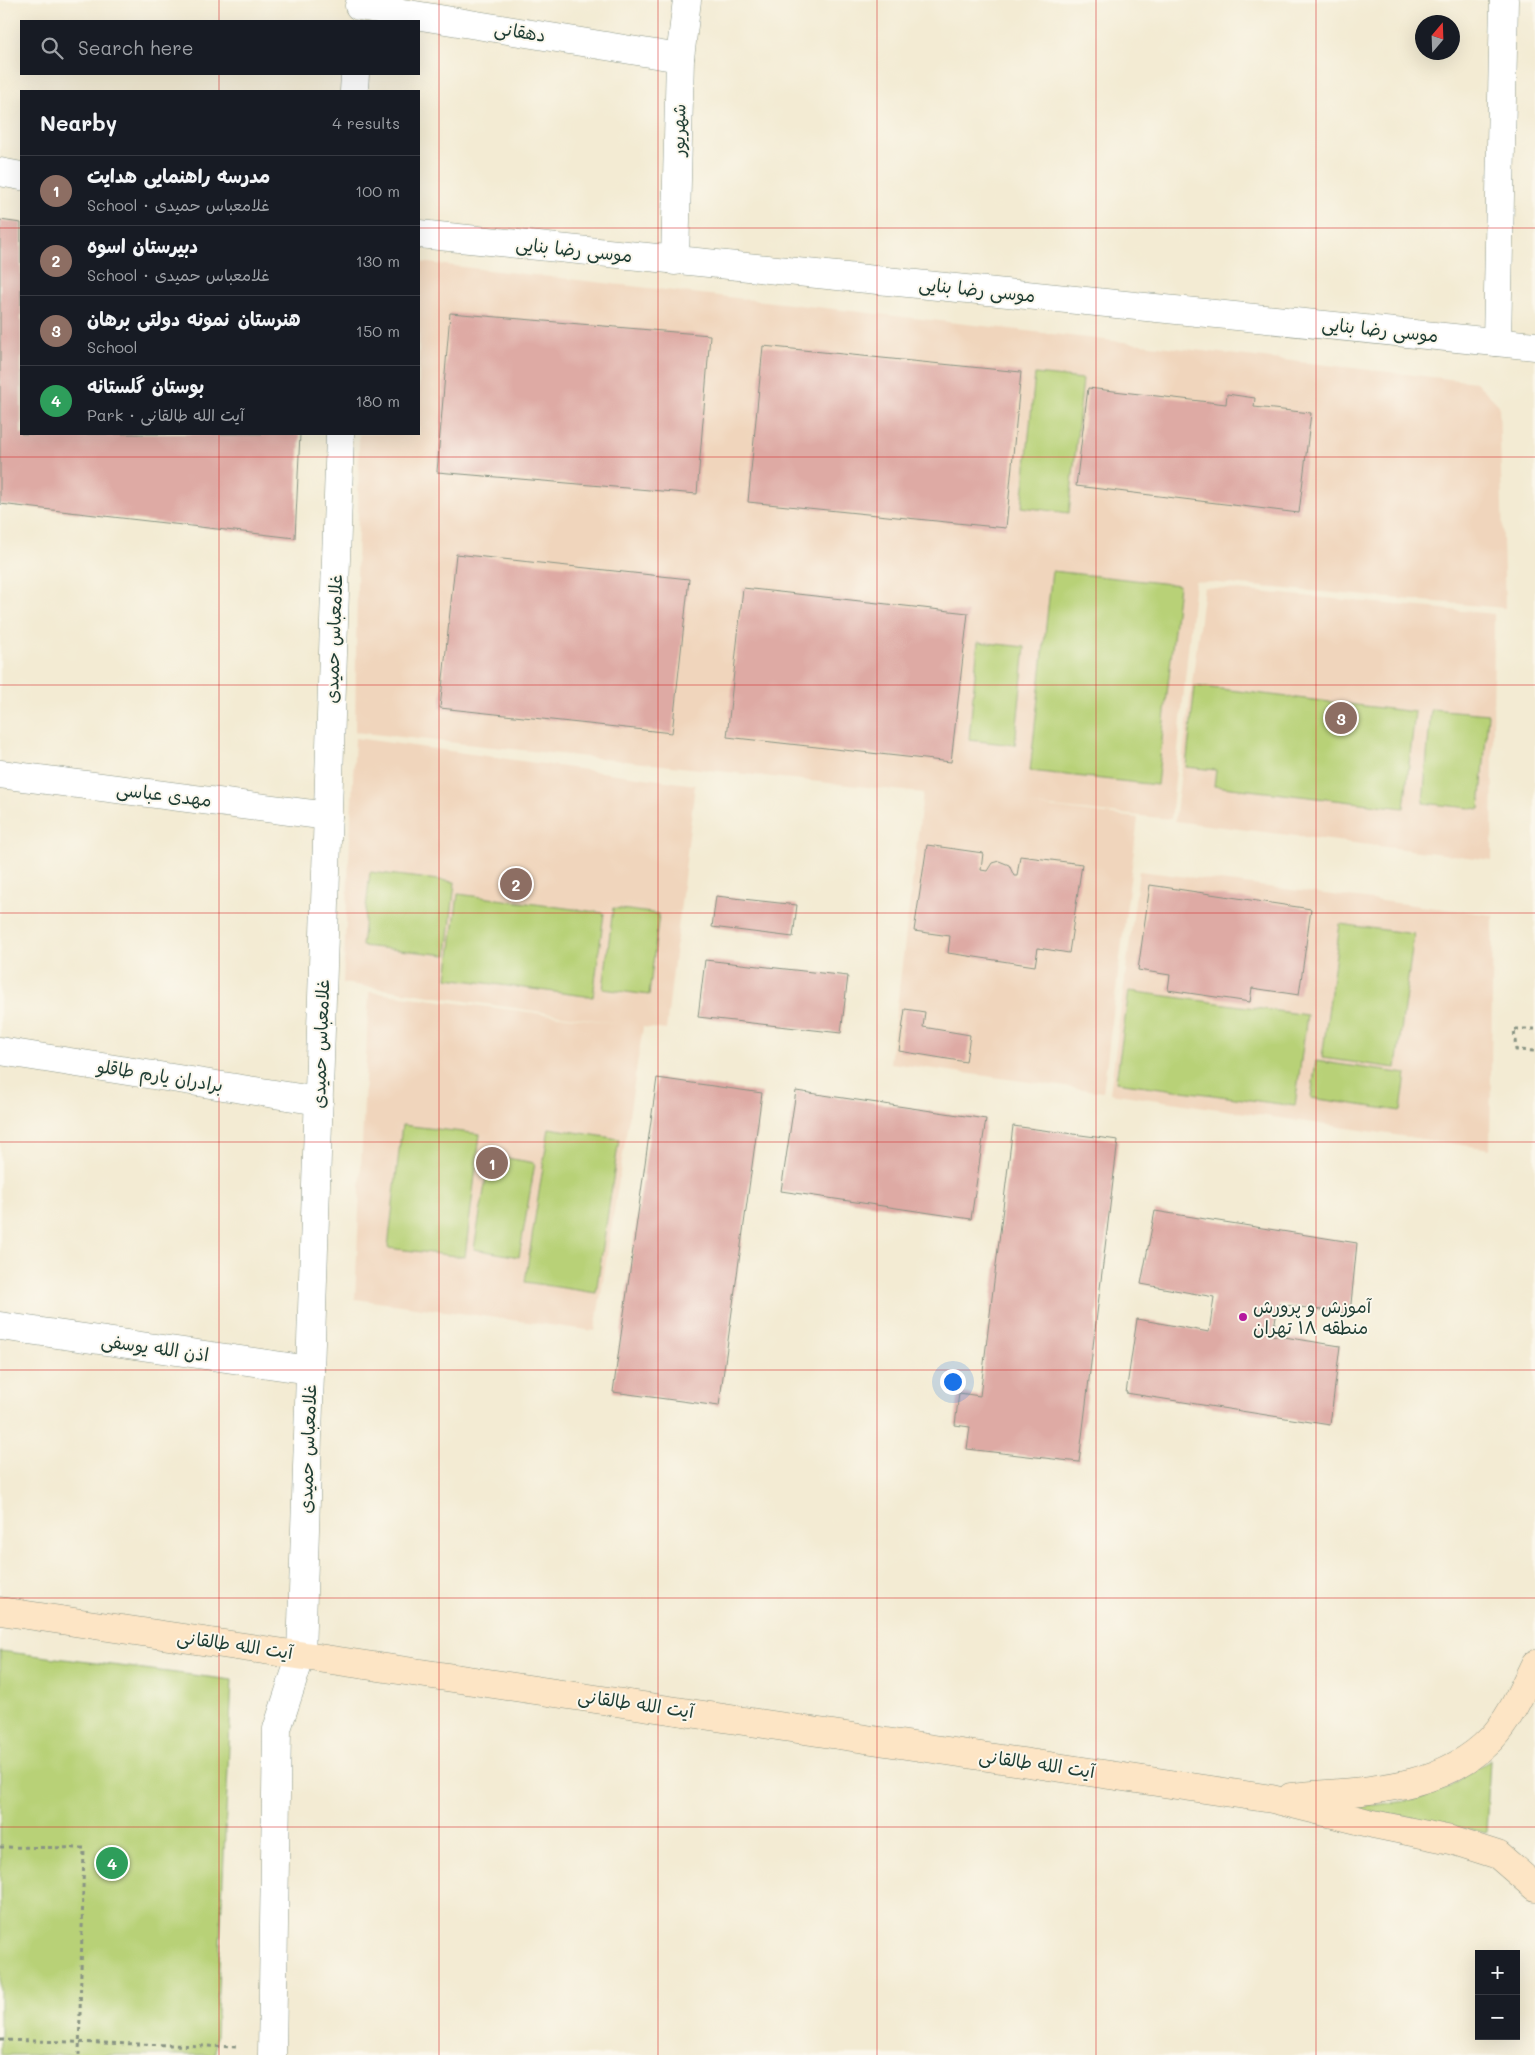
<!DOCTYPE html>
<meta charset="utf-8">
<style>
body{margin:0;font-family:Mali,"Playpen Sans Arabic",sans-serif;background:#20242c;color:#f1f3f6}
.controls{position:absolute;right:15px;bottom:15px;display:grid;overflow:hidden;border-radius:0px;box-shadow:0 5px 20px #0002}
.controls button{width:45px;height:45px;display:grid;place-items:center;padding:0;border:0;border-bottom:1px solid #363941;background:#171b24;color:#f1f3f6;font:25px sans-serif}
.compass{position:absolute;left:1415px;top:15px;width:45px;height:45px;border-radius:50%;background:#171b24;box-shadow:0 5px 20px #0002;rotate:19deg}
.you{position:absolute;left:952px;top:1381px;width:18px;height:18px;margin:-12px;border:4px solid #fff;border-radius:50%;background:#1a73e8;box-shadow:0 0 0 8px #1a73e833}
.badge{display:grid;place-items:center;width:32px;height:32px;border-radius:50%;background:#d690ce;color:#fff;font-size:16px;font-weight:700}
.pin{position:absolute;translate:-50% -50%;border:2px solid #fff;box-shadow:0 1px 5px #0006}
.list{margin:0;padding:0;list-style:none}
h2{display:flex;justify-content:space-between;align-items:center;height:65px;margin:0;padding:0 20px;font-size:21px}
h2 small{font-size:16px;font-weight:400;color:#9ea1a6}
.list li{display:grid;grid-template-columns:32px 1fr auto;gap:15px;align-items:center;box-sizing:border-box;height:70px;padding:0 20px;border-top:1px solid #363941}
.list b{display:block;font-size:19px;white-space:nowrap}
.list p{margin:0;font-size:16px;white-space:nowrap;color:#9ea1a6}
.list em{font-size:16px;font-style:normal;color:#9ea1a6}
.icon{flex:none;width:28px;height:28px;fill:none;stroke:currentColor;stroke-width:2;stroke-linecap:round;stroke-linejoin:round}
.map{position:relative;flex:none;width:1535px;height:2055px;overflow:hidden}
.search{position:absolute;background:#171b24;box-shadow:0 5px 20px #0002;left:20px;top:20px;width:400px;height:55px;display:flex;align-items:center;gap:12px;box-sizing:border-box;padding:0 18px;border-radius:0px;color:#9ea1a6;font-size:19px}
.panel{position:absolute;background:#171b24;box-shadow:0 5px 20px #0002;left:20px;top:90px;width:400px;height:345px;border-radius:0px}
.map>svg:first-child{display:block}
.built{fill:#f0d5bc}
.green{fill:#b8d177;stroke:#6c8756}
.building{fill:#deaaa4}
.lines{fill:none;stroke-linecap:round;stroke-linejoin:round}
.minor-casing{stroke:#899484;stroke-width:29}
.secondary-casing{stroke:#899484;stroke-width:29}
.path{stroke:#899484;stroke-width:3;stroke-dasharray:4 4;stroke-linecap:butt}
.minor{stroke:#fff;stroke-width:28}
.secondary{stroke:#fde5c5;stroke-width:28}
.grid{fill:none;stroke:#d62828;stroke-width:1;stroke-opacity:0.55}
.poi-dot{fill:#b5179e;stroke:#fbf7ec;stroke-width:2}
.labels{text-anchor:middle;stroke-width:4;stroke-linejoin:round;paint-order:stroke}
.street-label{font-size:18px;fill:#1f3d34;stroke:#fbf7ec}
.poi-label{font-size:18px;fill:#1f3d34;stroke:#fbf7ec;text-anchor:start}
</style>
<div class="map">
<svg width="1535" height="2055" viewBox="0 0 1535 2055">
<rect width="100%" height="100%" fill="#fbf7ec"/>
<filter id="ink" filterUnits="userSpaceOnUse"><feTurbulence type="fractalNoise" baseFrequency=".02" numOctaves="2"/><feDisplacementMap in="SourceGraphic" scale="10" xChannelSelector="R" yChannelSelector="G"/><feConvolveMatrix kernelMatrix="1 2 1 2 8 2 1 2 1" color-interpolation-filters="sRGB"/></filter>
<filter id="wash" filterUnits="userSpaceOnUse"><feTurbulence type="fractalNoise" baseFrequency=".0096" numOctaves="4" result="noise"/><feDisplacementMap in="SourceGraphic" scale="20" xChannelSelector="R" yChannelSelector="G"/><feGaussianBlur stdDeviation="1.12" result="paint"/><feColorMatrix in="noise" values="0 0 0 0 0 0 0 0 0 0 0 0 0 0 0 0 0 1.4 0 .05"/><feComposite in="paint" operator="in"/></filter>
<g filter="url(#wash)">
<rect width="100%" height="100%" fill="#f3ebd3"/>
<g class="built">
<path d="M419 262 1476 382 1499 405 1505 608 1195 581 1171 819 1022 804 1138 818 1103 1092 890 1063 923 793 355 732 359 434H419Z"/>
<path d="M1204 587 1494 614 1492 860 1175 821Z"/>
<path d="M355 738 695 785 666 1030 643 1027 595 1331 355 1299 369 992 623 1024 343 983Z"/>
<path d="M1139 871 1493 915 1490 1149 1110 1093Z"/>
</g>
<g class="green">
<path d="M1035 374 1083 379 1069 513 1022 507Z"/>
<path d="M1052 571 1179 585 1157 785 1030 771Z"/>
<path d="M978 642 1025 647 1015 745 969 740Z"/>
<path d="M1195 686 1415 712 1404 808 1214 786 1216 770 1186 767Z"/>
<path d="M1431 709 1488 714 1480 809 1423 803Z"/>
<path d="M370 872 455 882 447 955 362 946Z"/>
<path d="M458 894 604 913 593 997 447 978Z"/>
<path d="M613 908 659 914 649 995 603 989Z"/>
<path d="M1340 924 1414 934 1396 1068 1322 1058Z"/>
<path d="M1129 991 1307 1015 1295 1106 1116 1082Z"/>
<path d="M1316 1061 1406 1074 1401 1111 1311 1098Z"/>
<path d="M402 1125 480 1134 465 1257 388 1248Z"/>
<path d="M549 1128 619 1139 596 1293 525 1282Z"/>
<path d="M490 1155 535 1163 519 1257 474 1249Z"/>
<path d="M0 1651 232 1680 215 2055H0Z"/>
<path d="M1490 1759 1486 1833 1410 1817 1342 1809 1415 1800 1443 1791Z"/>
</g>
<g id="blocks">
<g class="building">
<path d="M0 220 21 223V434H300L295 538 0 504Z"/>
<path d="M450 313 710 335 697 494 437 472Z"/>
<path d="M763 346 1021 372 1006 528 748 502Z"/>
<path d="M1088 388 1226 404 1227 394 1255 398 1254 407 1311 413 1299 513 1076 486Z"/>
<path d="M456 554 689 579 672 733 440 708Z"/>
<path d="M743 588 968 613 951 762 727 737Z"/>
<path d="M927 845 983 853 981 870 987 871 992 863 999 861 1009 865 1014 876H1017L1020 856 1082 864 1069 953 1038 948 1035 966 948 953 950 936 914 931Z"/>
<path d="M1150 885 1311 909 1299 995 1252 988 1250 1002 1168 990 1170 975 1138 970Z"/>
<path d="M716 896 797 905 793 937 712 927Z"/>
<path d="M705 960 848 976 841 1033 698 1017Z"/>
<path d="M905 1009 925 1012 923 1027 970 1035 966 1062 899 1051Z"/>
<path d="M657 1078 762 1093 719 1406 613 1392Z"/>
<path d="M796 1091 986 1119 971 1219 781 1191Z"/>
<path d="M1013 1126 1118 1140 1079 1462 967 1449 970 1427 955 1425 959 1393 980 1396Z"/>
<path d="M1155 1211 1357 1243 1350 1314 1279 1304 1272 1335 1340 1346 1330 1425 1126 1393 1137 1319 1209 1332 1214 1297 1141 1284Z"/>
</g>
</g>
</g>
<g filter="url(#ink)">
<use href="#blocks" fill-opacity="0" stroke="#899484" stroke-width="1"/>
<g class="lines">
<defs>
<g id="minor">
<path d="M359 6 680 58"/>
<path d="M354 91 355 74"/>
<path d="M0 172 21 176"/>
<path d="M419 234 1535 346"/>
<path d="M675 261 680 58 687 0"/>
<path d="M1497 342 1504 0"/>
<path d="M0 774 328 816"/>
<path d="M0 1051 319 1101"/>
<path d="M0 1326 310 1370"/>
<path d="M272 2055 277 1729 301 1655 340 434"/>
</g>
<g id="secondary">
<path d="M0 1611 1272 1799 1373 1824 1451 1840 1498 1855 1535 1887"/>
<path d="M1291 1797C1360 1790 1439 1793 1491 1739 1511 1718 1522 1690 1535 1664"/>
</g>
</defs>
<use href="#minor" class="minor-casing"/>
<use href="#secondary" class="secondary-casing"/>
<g class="path">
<path d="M1535 1029H1514L1516 1050 1535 1051"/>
<path d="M0 1847 84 1848 79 2055"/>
<path d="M0 2040 239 2047"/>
</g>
<use href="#minor" class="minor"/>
<use href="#secondary" class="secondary"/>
</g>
</g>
<path class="grid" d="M219 0V21M439 0V2055M658 0V2055M877 0V2055M1096 0V2055M1316 0V2055M219 74V91M0 228H21M419 228H1535M219 434V2055M0 457H1535M0 685H1535M0 913H1535M0 1142H1535M0 1370H1535M0 1598H1535M0 1827H1535"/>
<circle class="poi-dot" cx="1243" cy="1317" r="5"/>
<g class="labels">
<g class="street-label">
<text transform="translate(520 32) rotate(9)" y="6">دهقانی</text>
<text transform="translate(679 130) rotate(-89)" y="6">شهریور</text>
<text transform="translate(574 250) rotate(6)" y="6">موسی رضا بنایی</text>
<text transform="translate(977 290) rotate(6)" y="6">موسی رضا بنایی</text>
<text transform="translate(1380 330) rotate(6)" y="6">موسی رضا بنایی</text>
<text transform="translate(334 639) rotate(-88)" y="6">غلامعباس حمیدی</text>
<text transform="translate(164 795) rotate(7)" y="6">مهدی عباسی</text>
<text transform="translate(321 1044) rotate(-88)" y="6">غلامعباس حمیدی</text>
<text transform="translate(160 1076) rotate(9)" y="6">برادران یارم طاقلو</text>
<text transform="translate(155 1348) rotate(8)" y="6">اذن الله یوسفی</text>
<text transform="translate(308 1449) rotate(-88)" y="6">غلامعباس حمیدی</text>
<text transform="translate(235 1645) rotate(8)" y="6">آیت الله طالقانی</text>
<text transform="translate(636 1704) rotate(8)" y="6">آیت الله طالقانی</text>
<text transform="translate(1037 1764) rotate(8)" y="6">آیت الله طالقانی</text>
</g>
<g class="poi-label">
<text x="1253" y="1313">آموزش و پرورش<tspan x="1253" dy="21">منطقه ۱۸ تهران</tspan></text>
</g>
</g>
</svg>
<div class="controls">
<button>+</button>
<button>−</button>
</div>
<svg class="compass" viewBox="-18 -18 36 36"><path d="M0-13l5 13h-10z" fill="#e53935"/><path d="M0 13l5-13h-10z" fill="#9ea1a6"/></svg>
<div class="you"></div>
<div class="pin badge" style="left:492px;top:1163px;background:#8d6e63">1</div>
<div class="pin badge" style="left:516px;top:884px;background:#8d6e63">2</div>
<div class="pin badge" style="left:1341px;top:718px;background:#8d6e63">3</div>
<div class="pin badge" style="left:112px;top:1863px;background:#2e9e5b">4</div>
<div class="search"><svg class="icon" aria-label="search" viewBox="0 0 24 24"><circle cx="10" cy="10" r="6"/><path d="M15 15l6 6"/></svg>Search here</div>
<section class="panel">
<h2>Nearby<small>4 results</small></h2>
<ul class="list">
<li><span class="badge" style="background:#8d6e63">1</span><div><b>مدرسه راهنمایی هدایت</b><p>School · غلامعباس حمیدی</p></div><em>100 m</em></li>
<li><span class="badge" style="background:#8d6e63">2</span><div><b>دبیرستان اسوه</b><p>School · غلامعباس حمیدی</p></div><em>130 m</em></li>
<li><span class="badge" style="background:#8d6e63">3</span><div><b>هنرستان نمونه دولتی برهان</b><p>School</p></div><em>150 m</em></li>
<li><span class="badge" style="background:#2e9e5b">4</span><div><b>بوستان گلستانه</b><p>Park · آیت الله طالقانی</p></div><em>180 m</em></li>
</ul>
</section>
</div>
